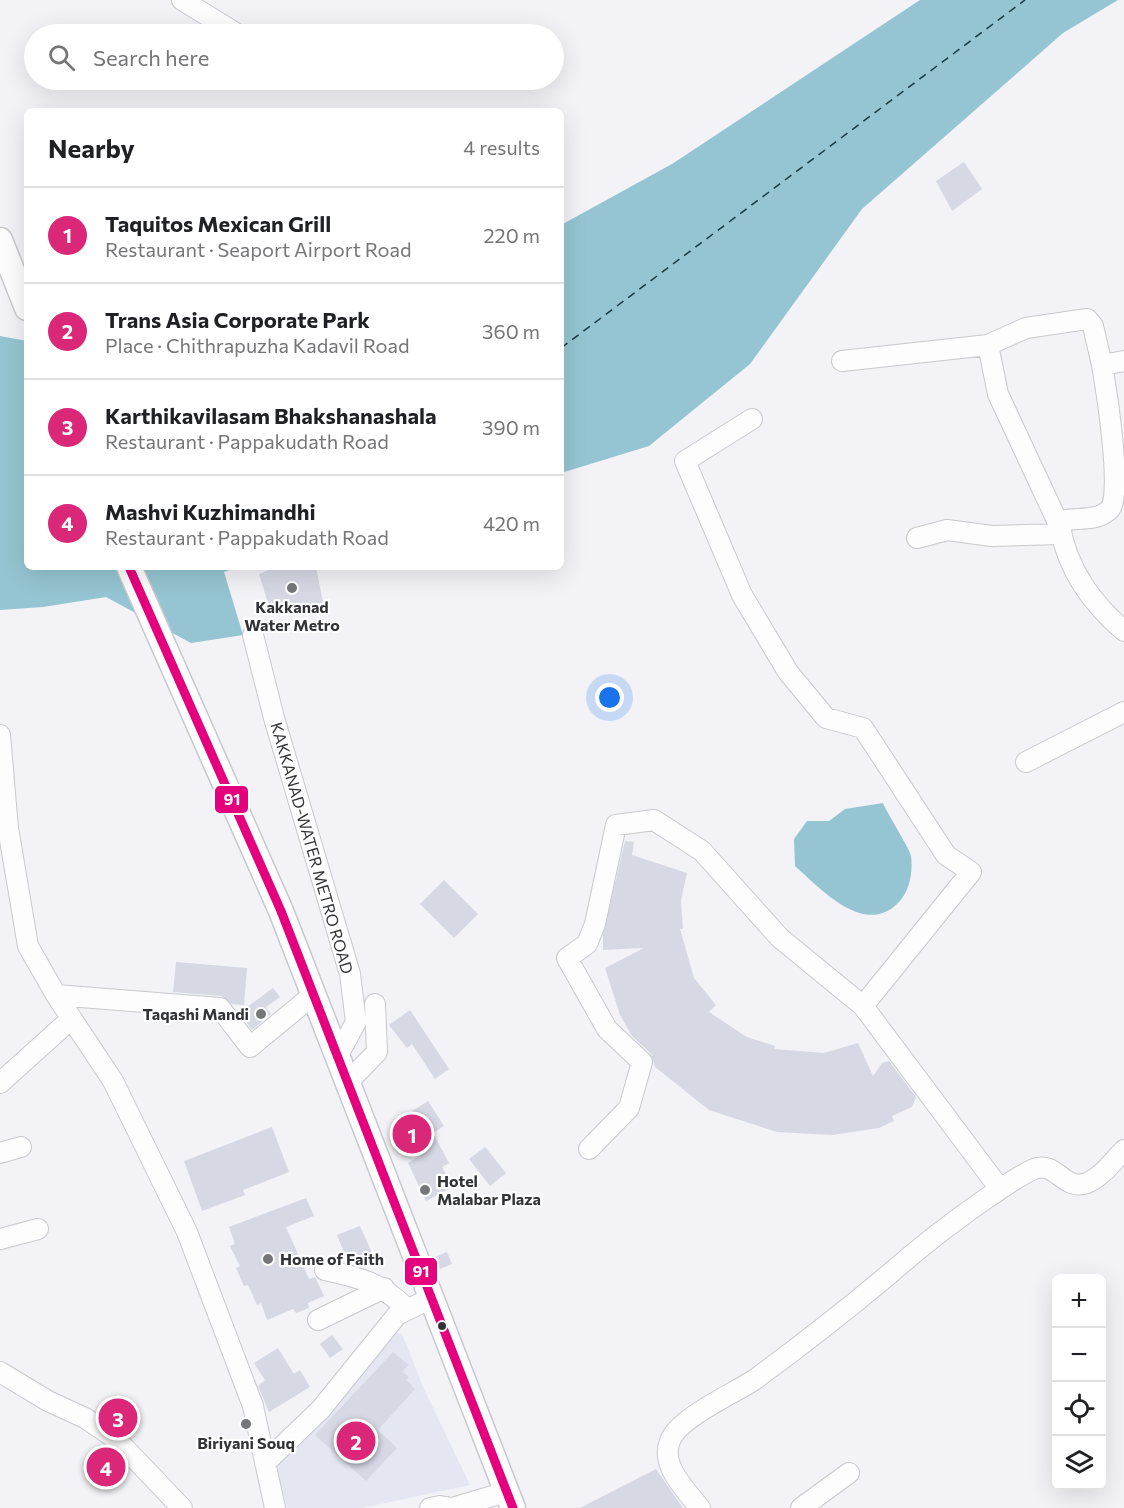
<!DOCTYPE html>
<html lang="en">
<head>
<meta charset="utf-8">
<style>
  body { margin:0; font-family:Commissioner,sans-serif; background:#f6f6f6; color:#202124 }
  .controls { position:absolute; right:18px; bottom:18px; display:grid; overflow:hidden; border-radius:9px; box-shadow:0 6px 24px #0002 }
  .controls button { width:54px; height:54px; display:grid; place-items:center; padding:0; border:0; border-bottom:2px solid #e0e0e0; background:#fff; color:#202124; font:30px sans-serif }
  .you { position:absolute; left:610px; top:698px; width:21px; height:21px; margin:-15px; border:4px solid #fff; border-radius:50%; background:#1a73e8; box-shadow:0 0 0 9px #1a73e833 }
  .badge { display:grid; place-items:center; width:39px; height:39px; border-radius:50%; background:#db2777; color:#fff; font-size:20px; font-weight:700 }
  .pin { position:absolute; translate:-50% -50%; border:3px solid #fff; box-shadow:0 2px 6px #0006 }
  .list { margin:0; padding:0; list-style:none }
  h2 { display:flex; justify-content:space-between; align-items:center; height:78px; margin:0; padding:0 24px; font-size:26px }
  h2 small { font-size:20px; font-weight:400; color:#757577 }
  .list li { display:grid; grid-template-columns:39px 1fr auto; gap:18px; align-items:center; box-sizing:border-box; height:96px; padding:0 24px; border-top:2px solid #e0e0e0 }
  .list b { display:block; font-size:22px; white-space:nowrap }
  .list p { margin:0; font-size:20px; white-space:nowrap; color:#757577 }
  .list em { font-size:20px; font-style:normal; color:#757577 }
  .icon { flex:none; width:33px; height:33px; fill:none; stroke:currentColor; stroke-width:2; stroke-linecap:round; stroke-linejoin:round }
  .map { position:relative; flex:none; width:1124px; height:1508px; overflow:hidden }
  .search { position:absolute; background:#fff; box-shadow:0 6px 24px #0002; left:24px; top:24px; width:540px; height:66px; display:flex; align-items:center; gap:15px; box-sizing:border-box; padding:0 21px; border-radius:33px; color:#757577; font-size:22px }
  .panel { position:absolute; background:#fff; box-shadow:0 6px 24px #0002; left:24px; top:108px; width:540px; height:462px; border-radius:9px }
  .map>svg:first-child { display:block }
  .built { fill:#e4e7f2 }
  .water { fill:#95c5d2 }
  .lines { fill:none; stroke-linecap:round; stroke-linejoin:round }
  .ferry { stroke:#193b42; stroke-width:1.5; stroke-dasharray:8 6; stroke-linecap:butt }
  .building { fill:#d6d8e4 }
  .minor-casing { stroke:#c8c9cc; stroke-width:22 }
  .major-casing { stroke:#c8c9cc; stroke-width:27 }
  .minor { stroke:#fdfdfe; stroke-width:20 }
  .major { stroke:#fdfdfe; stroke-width:24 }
  .bus-1-casing { stroke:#fff; stroke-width:14 }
  .bus-1 { stroke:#e5007d; stroke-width:9 }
  .poi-dot { fill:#75767a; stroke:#fff; stroke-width:2 }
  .bus-dot { fill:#323336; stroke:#fff; stroke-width:2 }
  .labels { text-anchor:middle; stroke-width:4.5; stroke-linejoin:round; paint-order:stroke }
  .poi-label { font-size:16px; font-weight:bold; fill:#323336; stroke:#fff }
  .street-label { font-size:16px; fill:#323336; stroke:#fff }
  .line-badge { stroke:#fff; stroke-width:2 }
  .badge-label { font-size:16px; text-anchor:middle; font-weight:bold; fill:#fff }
</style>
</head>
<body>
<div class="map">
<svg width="1124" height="1508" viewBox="0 0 1124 1508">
  <rect width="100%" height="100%" fill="#f2f2f7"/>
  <!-- built -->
  <path class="built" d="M387 1331 402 1334 423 1387 470 1485 362 1508H287L275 1458Z"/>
  <!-- water -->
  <path class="water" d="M920 0H1118L1063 33 862 209 750 364 649 446 561 473V225L672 164Z
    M0 336 27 341V567H238L224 572 243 635 191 643 106 597 43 607 0 610Z
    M883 803C887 813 911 851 911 856 913 872 910 891 898 903 864 937 821 889 795 866L794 839 807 821H829L845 809Z"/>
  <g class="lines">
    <!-- ferry -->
    <path class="ferry" d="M561 348 1025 0"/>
  </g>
  <!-- building -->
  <path class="building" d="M964 162 982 189 952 211 936 181Z
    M276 567H316L323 602 280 615 271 613 259 574Z
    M625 841 634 842 632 855 687 873 681 900 683 929H680L694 978 716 1005 709 1012 747 1037 775 1046 774 1049 824 1053 858 1043 873 1076 882 1063 889 1061 916 1097 912 1107 892 1116 894 1121 879 1128 832 1135 777 1132 709 1110 655 1067 651 1054 632 1036 620 1015 605 968 644 948 603 950V935Z
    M444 880 478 914 454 938 420 904Z
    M176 962 247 968 244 1005 232 1004 221 996 173 992Z
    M273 988 280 997 266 1007 271 1014 252 1030 239 1013Z
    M410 1010 449 1069 435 1079 412 1044 407 1048 389 1025Z
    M428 1101 444 1126 433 1133 449 1163 442 1167 453 1187 426 1201 408 1163 421 1155 398 1120Z
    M272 1127 289 1172 243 1190 245 1195 202 1211 184 1161Z
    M485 1147 506 1173 490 1186 469 1159Z
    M306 1198 314 1216 286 1227 309 1279 315 1277 324 1296 308 1303 309 1308 296 1313 293 1309 267 1320 261 1303 257 1305 248 1285 244 1286 236 1268 240 1266 230 1246 235 1244 229 1227Z
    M360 1226 372 1253 348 1263 337 1235Z
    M447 1252 452 1264 440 1269 435 1257Z
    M332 1335 343 1349 330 1358 320 1344Z
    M278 1348 294 1374 300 1370 310 1387 269 1412 258 1386 265 1380 254 1363Z
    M393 1352 409 1365 402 1372 409 1377 406 1380 415 1389 378 1430 397 1448 366 1481 315 1435Z
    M656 1469 683 1508H580Z"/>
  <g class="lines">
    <defs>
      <path id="minor" d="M182 0 234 32
        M988 345 998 394 1060 527
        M842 361 988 345 1026 328 1087 319 1093 326 1102 365
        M1124 361 1102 365C1106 388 1123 494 1110 509 1098 522 1077 517 1061 521L1060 527C1068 571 1092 603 1124 631
        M752 419 685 461 742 595 788 672 826 718 863 728 946 855 971 872 863 1006
        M917 538 947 530 992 536 1061 534
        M253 635 274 718 350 974 356 1022 337 1057
        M0 735 8 828 28 946 56 995 113 1081 187 1232 253 1406 275 1508
        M1026 762 1124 712
        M56 995 220 1008 250 1047 313 995
        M0 1083 71 1019
        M347 1083 377 1052 375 1004
        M589 1149 629 1108 642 1062 607 1029 567 958 587 944 595 924 616 825 654 820 702 851 780 938 863 1006 1000 1189
        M0 1153 21 1147
        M0 1239 38 1229
        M325 1270C361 1278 380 1282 407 1309
        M318 1320 384 1288
        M0 1372 48 1401 85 1418 116 1439 182 1508
        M265 1463 321 1409 397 1315 431 1298
        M430 1508 440 1506 452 1508 506 1492
        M700 1508C686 1490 660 1466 670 1441 678 1418 733 1394 754 1380 799 1347 844 1312 887 1276 919 1248 952 1222 987 1198 1002 1188 1018 1176 1034 1169 1056 1160 1064 1192 1087 1183 1102 1177 1113 1161 1124 1150
        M801 1508 849 1473"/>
      <path id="major" d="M0 240 27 308
        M129 567 281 911 513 1508"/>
    </defs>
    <!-- minor casing -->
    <use href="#minor" class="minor-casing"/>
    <!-- major casing -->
    <use href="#major" class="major-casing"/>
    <!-- minor -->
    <use href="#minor" class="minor"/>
    <!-- major -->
    <use href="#major" class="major"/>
    <defs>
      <path id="bus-1" d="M129 567 281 911 513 1508"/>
    </defs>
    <!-- bus-1 casing -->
    <use href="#bus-1" class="bus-1-casing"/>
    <!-- bus-1 -->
    <use href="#bus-1" class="bus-1"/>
  </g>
  <!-- markers -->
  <g class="poi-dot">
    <circle cx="292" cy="588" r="6"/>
    <circle cx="261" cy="1014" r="6"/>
    <circle cx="425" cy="1190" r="6"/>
    <circle cx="268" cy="1259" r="6"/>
    <circle cx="246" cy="1424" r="6"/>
  </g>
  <circle class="bus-dot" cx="442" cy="1326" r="5"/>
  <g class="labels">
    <!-- poi labels -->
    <g class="poi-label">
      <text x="292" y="613">Kakkanad<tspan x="292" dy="18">Water Metro</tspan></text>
      <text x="249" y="1020" text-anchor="end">Taqashi Mandi</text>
      <text x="437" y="1187" text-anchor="start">Hotel<tspan x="437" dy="18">Malabar Plaza</tspan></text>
      <text x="280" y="1265" text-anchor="start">Home of Faith</text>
      <text x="246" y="1449">Biriyani Souq</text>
    </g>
    <!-- street labels -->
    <g class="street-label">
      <text transform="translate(312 848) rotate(74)" y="6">KAKKANAD-WATER METRO ROAD</text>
    </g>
  </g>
  <g class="line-badge">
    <rect x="214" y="785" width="35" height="29" rx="6" fill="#e5007d"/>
    <rect x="404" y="1257" width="34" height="29" rx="6" fill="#e5007d"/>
  </g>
  <g class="badge-label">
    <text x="232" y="805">91</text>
    <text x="421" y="1277">91</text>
  </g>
</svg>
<div class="controls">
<button>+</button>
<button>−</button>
<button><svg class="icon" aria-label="locate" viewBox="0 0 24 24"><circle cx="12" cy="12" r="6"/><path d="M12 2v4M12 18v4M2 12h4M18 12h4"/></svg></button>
<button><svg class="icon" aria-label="layers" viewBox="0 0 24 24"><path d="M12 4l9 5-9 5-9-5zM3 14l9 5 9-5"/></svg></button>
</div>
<div class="you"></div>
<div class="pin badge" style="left:412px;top:1134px">1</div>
<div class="pin badge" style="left:356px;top:1441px">2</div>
<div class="pin badge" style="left:118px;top:1418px">3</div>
<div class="pin badge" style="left:106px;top:1467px">4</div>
<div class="search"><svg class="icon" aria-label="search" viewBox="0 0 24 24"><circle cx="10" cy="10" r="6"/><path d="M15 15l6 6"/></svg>Search here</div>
<section class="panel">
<h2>Nearby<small>4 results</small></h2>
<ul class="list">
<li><span class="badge">1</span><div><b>Taquitos Mexican Grill</b><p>Restaurant · Seaport Airport Road</p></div><em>220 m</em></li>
<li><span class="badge">2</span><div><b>Trans Asia Corporate Park</b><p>Place · Chithrapuzha Kadavil Road</p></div><em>360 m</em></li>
<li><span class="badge">3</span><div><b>Karthikavilasam Bhakshanashala</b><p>Restaurant · Pappakudath Road</p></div><em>390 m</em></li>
<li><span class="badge">4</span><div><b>Mashvi Kuzhimandhi</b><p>Restaurant · Pappakudath Road</p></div><em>420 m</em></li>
</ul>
</section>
</div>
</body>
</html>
